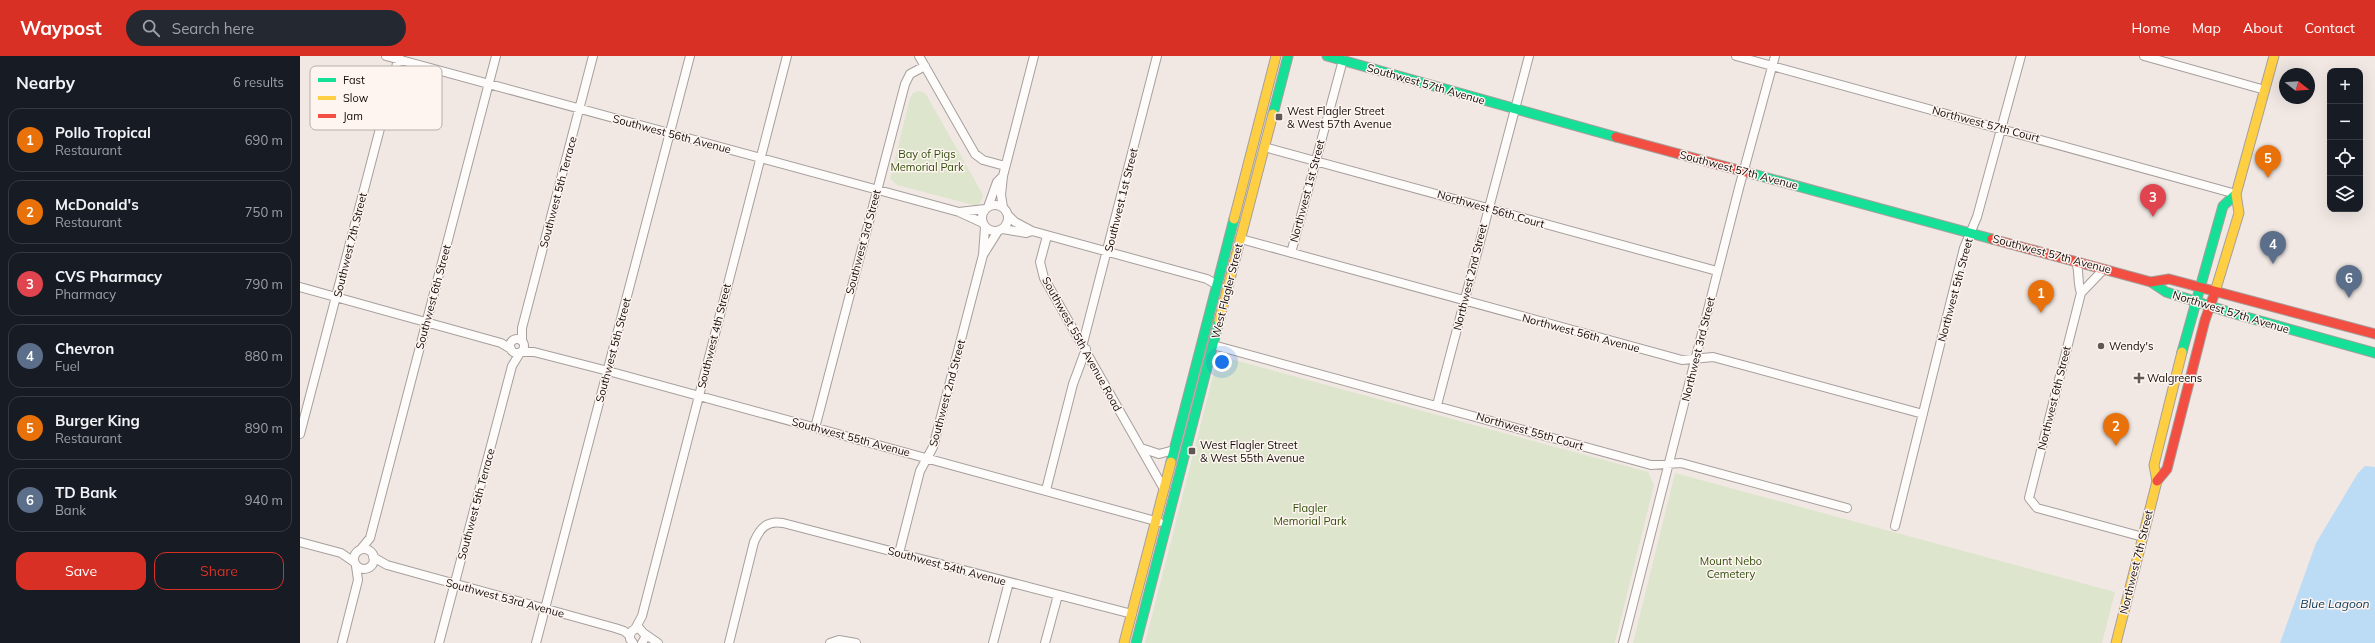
<!DOCTYPE html>
<html lang="en">
<head>
<meta charset="utf-8">
<style>
  body { margin:0; font-family:Mulish,sans-serif; background:#242831; color:#f1f3f6 }
  .controls { position:absolute; right:12px; top:12px; display:grid; overflow:hidden; border-radius:8px; box-shadow:0 4px 16px #0002 }
  .controls button { width:36px; height:36px; display:grid; place-items:center; padding:0; border:0; border-bottom:1px solid #363941; background:#171b24; color:#f1f3f6; font:20px sans-serif }
  .compass { position:absolute; left:1979px; top:12px; width:36px; height:36px; border-radius:50%; background:#171b24; box-shadow:0 4px 16px #0002; rotate:107deg }
  .you { position:absolute; left:922px; top:306px; width:14px; height:14px; margin:-10px; border:3px solid #fff; border-radius:50%; background:#1a73e8; box-shadow:0 0 0 6px #1a73e833 }
  .badge { display:grid; place-items:center; width:26px; height:26px; border-radius:50%; background:#d93025; color:#fff; font-size:13px; font-weight:700 }
  .pin { position:absolute; translate:-50% -33px; filter:drop-shadow(0 1px 2px #0008) }
  .pin::after { content:''; position:absolute; top:21px; width:14px; height:12px; background:inherit; clip-path:polygon(0 0,100% 0,50% 100%) }
  .list { margin:0; padding:0; list-style:none }
  h2 { display:flex; justify-content:space-between; align-items:center; height:52px; margin:0; padding:0 16px; font-size:17px }
  h2 small { font-size:13px; font-weight:400; color:#9ea1a6 }
  .list li { display:grid; grid-template-columns:26px 1fr auto; gap:12px; align-items:center; box-sizing:border-box; height:64px; margin:0 8px 8px; padding:0 8px; border:1px solid #363941; border-radius:12px }
  .list b { display:block; font-size:15px; white-space:nowrap }
  .list p { margin:0; font-size:13px; white-space:nowrap; color:#9ea1a6 }
  .list em { font-size:13px; font-style:normal; color:#9ea1a6 }
  .actions { display:flex; gap:8px; padding:12px 16px }
  .actions a { flex:1; padding:9px 0; border:1px solid #d93025; border-radius:12px; text-align:center; font-size:14px; color:#d93025 }
  .actions .main { background:#d93025; color:#fff }
  .icon { flex:none; width:22px; height:22px; fill:none; stroke:currentColor; stroke-width:2; stroke-linecap:round; stroke-linejoin:round }
  .map { position:relative; flex:none; width:2075px; height:587px; overflow:hidden }
  header { display:flex; align-items:center; gap:24px; box-sizing:border-box; height:56px; padding:0 20px; background:#d93025; color:#fff }
  header strong { font-size:19px }
  nav { display:flex; gap:22px; margin-inline-start:auto; font-size:14px }
  .search { width:280px; height:36px; background:#242831; display:flex; align-items:center; gap:10px; box-sizing:border-box; padding:0 14px; border-radius:22px; color:#9ea1a6; font-size:15px }
  main { display:flex }
  aside { flex:1; background:#171b24 }
  .map>svg:first-child { display:block }
  .green { fill:#dde6cc }
  .water { fill:#bcdbf5 }
  .lines { fill:none; stroke-linecap:round; stroke-linejoin:round }
  .street-casing { stroke:#a69f9c; stroke-width:10 }
  .fast-casing { stroke:#a69f9c; stroke-width:11 }
  .slow-casing { stroke:#a69f9c; stroke-width:11 }
  .jam-casing { stroke:#a69f9c; stroke-width:11 }
  .street { stroke:#fdfcfb; stroke-width:8 }
  .fast { stroke:#16e098; stroke-width:9 }
  .slow { stroke:#ffcf43; stroke-width:9 }
  .jam { stroke:#f24e42; stroke-width:9 }
  .poi-dot { fill:#5f5855; stroke:#fef4f0; stroke-width:1.5 }
  .labels { text-anchor:middle; stroke-width:3; stroke-linejoin:round; paint-order:stroke }
  .street-label { font-size:11px; fill:#100b08; stroke:#fef4f0 }
  .poi-label { font-size:11px; fill:#100b08; stroke:#fef4f0; text-anchor:start }
  .park-label { font-size:11px; fill:#2f4d09; stroke:#fef4f0 }
  .water-label { font-size:12px; font-style:italic; fill:#053756; stroke:#fef4f0 }
  .key { fill:#fef4f0; stroke:#b7aeaa; stroke-width:1 }
  .key-label { font-size:11px; fill:#100b08 }
</style>
</head>
<body>
<header>
<strong>Waypost</strong>
<div class="search"><svg class="icon" aria-label="search" viewBox="0 0 24 24"><circle cx="10" cy="10" r="6"/><path d="M15 15l6 6"/></svg>Search here</div>
<nav><a>Home</a><a>Map</a><a>About</a><a>Contact</a></nav>
</header>
<main>
<aside>
<h2>Nearby<small>6 results</small></h2>
<ul class="list">
<li><span class="badge" style="background:#e8710a">1</span><div><b>Pollo Tropical</b><p>Restaurant</p></div><em>690 m</em></li>
<li><span class="badge" style="background:#e8710a">2</span><div><b>McDonald's</b><p>Restaurant</p></div><em>750 m</em></li>
<li><span class="badge" style="background:#e0444e">3</span><div><b>CVS Pharmacy</b><p>Pharmacy</p></div><em>790 m</em></li>
<li><span class="badge" style="background:#5c6f8a">4</span><div><b>Chevron</b><p>Fuel</p></div><em>880 m</em></li>
<li><span class="badge" style="background:#e8710a">5</span><div><b>Burger King</b><p>Restaurant</p></div><em>890 m</em></li>
<li><span class="badge" style="background:#5c6f8a">6</span><div><b>TD Bank</b><p>Bank</p></div><em>940 m</em></li>
</ul>
<div class="actions"><a class="main">Save</a><a>Share</a></div>
</aside>
<div class="map">
<svg width="2075" height="587" viewBox="0 0 2075 587">
  <rect width="100%" height="100%" fill="#f1e8e4"/>
  <!-- green -->
  <path class="green" d="M618 35 623 36 627 40 682 137 683 142 677 150 597 129 590 123 610 42 613 37Z
    M927 302 1348 416 1354 429 1315 587H845L916 308Z
    M1375 417 1815 536 1802 587H1333Z"/>
  <!-- water -->
  <path class="water" d="M2065 410 2075 411V587H1980L2016 487 2058 417Z"/>
  <g class="lines">
    <defs>
      <path id="street" d="M86 0 659 156 683 167
        M619 0 675 98 683 104 705 110
        M1436 0 1936 138
        M1844 0 1965 34
        M964 91 1417 215
        M682 162a13 13 0 1 1 26 0a13 13 0 1 1-26 0Z
        M688 151 697 126 703 120
        M703 151 701 139 703 120 734 0
        M659 156 685 153
        M708 159 715 166 732 175 907 223 917 229
        M703 173 726 177 732 175
        M747 180 740 206 744 222 864 433
        M941 183 1382 304 1413 301 1623 358
        M991 197 1043 4
        M683 199 698 175
        M1776 205C1780 218 1777 226 1781 237L1729 442 1737 452 1843 481
        M0 231 201 287 211 293
        M1781 237 1804 213
        M210 290a7 7 0 1 1 14 0a7 7 0 1 1-14 0Z
        M222 285V272L293 0
        M783 287 857 0
        M913 289 1351 409 1381 407 1547 452
        M221 296H234L308 315 859 466
        M1137 349 1229 0
        M515 372 605 28 610 18 625 10
        M0 378 99 0
        M841 392 859 398 874 394
        M746 434 773 328 786 293
        M1595 470 1664 192 1677 161 1721 0
        M0 486 41 497 54 506
        M61 493 70 482 196 0
        M54 503a10 10 0 1 1 20 0a10 10 0 1 1-20 0Z
        M599 497 620 415 633 391 652 318 683 199 685 171
        M73 501 87 509 315 572 324 575 330 580
        M335 573 342 560 487 0
        M345 578 358 587
        M42 587 58 524 56 510
        M139 587 212 310 220 297
        M236 587 390 0
        M333 587 330 583C329 576 333 573 339 572L346 580 342 587
        M429 587 454 486C460 472 467 464 483 467L832 558
        M530 587 539 584 556 587
        M693 587 709 526
        M745 587 758 539
        M1323 587 1439 132 1475 0"/>
      <path id="fast" d="M1027 0 1316 81
        M973 58 988 0
        M1453 118 1692 183
        M1851 226 1866 236 1932 257 2075 297
        M1882 296 1923 150 1936 138
        M871 406 934 163
        M836 587 919 265"/>
      <path id="slow" d="M934 163 976 0
        M1914 239 1939 157 1936 138 1974 0
        M919 265 973 58
        M824 587 871 406
        M1816 587 1857 425 1854 409 1882 296"/>
      <path id="jam" d="M1316 81 1453 118
        M1692 183 1851 226
        M1851 226 1869 223 2075 278
        M1857 425 1867 413 1905 264 1914 239"/>
    </defs>
    <!-- street casing -->
    <use href="#street" class="street-casing"/>
    <!-- fast casing -->
    <use href="#fast" class="fast-casing"/>
    <!-- slow casing -->
    <use href="#slow" class="slow-casing"/>
    <!-- jam casing -->
    <use href="#jam" class="jam-casing"/>
    <!-- street -->
    <use href="#street" class="street"/>
    <!-- fast -->
    <use href="#fast" class="fast"/>
    <!-- slow -->
    <use href="#slow" class="slow"/>
    <!-- jam -->
    <use href="#jam" class="jam"/>
  </g>
  <!-- markers -->
  <g class="poi-dot">
    <rect x="975" y="57" width="8" height="8" rx="2"/>
    <circle cx="1801" cy="290" r="4"/>
    <path d="M1837 316h4v4h4v4h-4v4h-4v-4h-4v-4h4z"/>
    <rect x="888" y="391" width="8" height="8" rx="2"/>
  </g>
  <g class="labels">
    <!-- street labels -->
    <g class="street-label">
      <text transform="translate(1126 28) rotate(16)" y="4">Southwest 57th Avenue</text>
      <text transform="translate(1686 68) rotate(15)" y="4">Northwest 57th Court</text>
      <text transform="translate(372 78) rotate(15)" y="4">Southwest 56th Avenue</text>
      <text transform="translate(1439 114) rotate(15)" y="4">Southwest 57th Avenue</text>
      <text transform="translate(1007 135) rotate(-75)" y="4">Northwest 1st Street</text>
      <text transform="translate(258 136) rotate(-75)" y="4">Southwest 5th Terrace</text>
      <text transform="translate(821 144) rotate(-76)" y="4">Southwest 1st Street</text>
      <text transform="translate(1191 153) rotate(16)" y="4">Northwest 56th Court</text>
      <text transform="translate(563 186) rotate(-75)" y="4">Southwest 3rd Street</text>
      <text transform="translate(50 189) rotate(-76)" y="4">Southwest 7th Street</text>
      <text transform="translate(1752 198) rotate(15)" y="4">Southwest 57th Avenue</text>
      <text transform="translate(1170 221) rotate(-76)" y="4">Northwest 2nd Street</text>
      <text transform="translate(1655 234) rotate(-75)" y="4">Northwest 5th Street</text>
      <text transform="translate(927 235) rotate(-76)" y="4">West Flagler Street</text>
      <text transform="translate(133 241) rotate(-75)" y="4">Southwest 6th Street</text>
      <text transform="translate(1931 256) rotate(17)" y="4">Northwest 57th Avenue</text>
      <text transform="translate(1281 277) rotate(15)" y="4">Northwest 56th Avenue</text>
      <text transform="translate(414 280) rotate(-76)" y="4">Southwest 4th Street</text>
      <text transform="translate(782 288) rotate(61)" y="4">Southwest 55th Avenue Road</text>
      <text transform="translate(1398 293) rotate(-76)" y="4">Northwest 3rd Street</text>
      <text transform="translate(313 294) rotate(-75)" y="4">Southwest 5th Street</text>
      <text transform="translate(647 337) rotate(-75)" y="4">Southwest 2nd Street</text>
      <text transform="translate(1754 342) rotate(-76)" y="4">Northwest 6th Street</text>
      <text transform="translate(1230 375) rotate(16)" y="4">Northwest 55th Court</text>
      <text transform="translate(551 381) rotate(15)" y="4">Southwest 55th Avenue</text>
      <text transform="translate(176 448) rotate(-75)" y="4">Southwest 5th Terrace</text>
      <text transform="translate(1836 506) rotate(-76)" y="4">Northwest 7th Street</text>
      <text transform="translate(647 510) rotate(15)" y="4">Southwest 54th Avenue</text>
      <text transform="translate(205 542) rotate(15)" y="4">Southwest 53rd Avenue</text>
    </g>
    <!-- poi labels -->
    <g class="poi-label">
      <text x="987" y="59">West Flagler Street<tspan x="987" dy="13">&amp; West 57th Avenue</tspan></text>
      <text x="1809" y="294">Wendy's</text>
      <text x="1847" y="326">Walgreens</text>
      <text x="900" y="393">West Flagler Street<tspan x="900" dy="13">&amp; West 55th Avenue</tspan></text>
    </g>
    <!-- park labels -->
    <g class="park-label">
      <text x="627" y="102">Bay of Pigs<tspan x="627" dy="13">Memorial Park</tspan></text>
      <text x="1010" y="456">Flagler<tspan x="1010" dy="13">Memorial Park</tspan></text>
      <text x="1431" y="509">Mount Nebo<tspan x="1431" dy="13">Cemetery</tspan></text>
    </g>
    <!-- water labels -->
    <g class="water-label">
      <text x="2035" y="552">Blue Lagoon</text>
    </g>
  </g>
  <!-- legend -->
  <rect x="10" y="10" width="132" height="64" rx="6" class="key"/>
  <rect x="18" y="22" width="18" height="4" fill="#16e098"/>
  <rect x="18" y="40" width="18" height="4" fill="#ffcf43"/>
  <rect x="18" y="58" width="18" height="4" fill="#f24e42"/>
  <g class="key-label">
    <text x="43" y="28">Fast</text>
    <text x="43" y="46">Slow</text>
    <text x="43" y="64">Jam</text>
  </g>
</svg>
<div class="controls">
<button>+</button>
<button>−</button>
<button><svg class="icon" aria-label="locate" viewBox="0 0 24 24"><circle cx="12" cy="12" r="6"/><path d="M12 2v4M12 18v4M2 12h4M18 12h4"/></svg></button>
<button><svg class="icon" aria-label="layers" viewBox="0 0 24 24"><path d="M12 4l9 5-9 5-9-5zM3 14l9 5 9-5"/></svg></button>
</div>
<svg class="compass" viewBox="-18 -18 36 36"><path d="M0-13l5 13h-10z" fill="#e53935"/><path d="M0 13l5-13h-10z" fill="#9ea1a6"/></svg>
<div class="you"></div>
<div class="pin badge" style="left:1741px;top:257px;background:#e8710a">1</div>
<div class="pin badge" style="left:1816px;top:390px;background:#e8710a">2</div>
<div class="pin badge" style="left:1853px;top:161px;background:#e0444e">3</div>
<div class="pin badge" style="left:1973px;top:208px;background:#5c6f8a">4</div>
<div class="pin badge" style="left:1968px;top:122px;background:#e8710a">5</div>
<div class="pin badge" style="left:2049px;top:242px;background:#5c6f8a">6</div>
</div>
</main>
</body>
</html>
